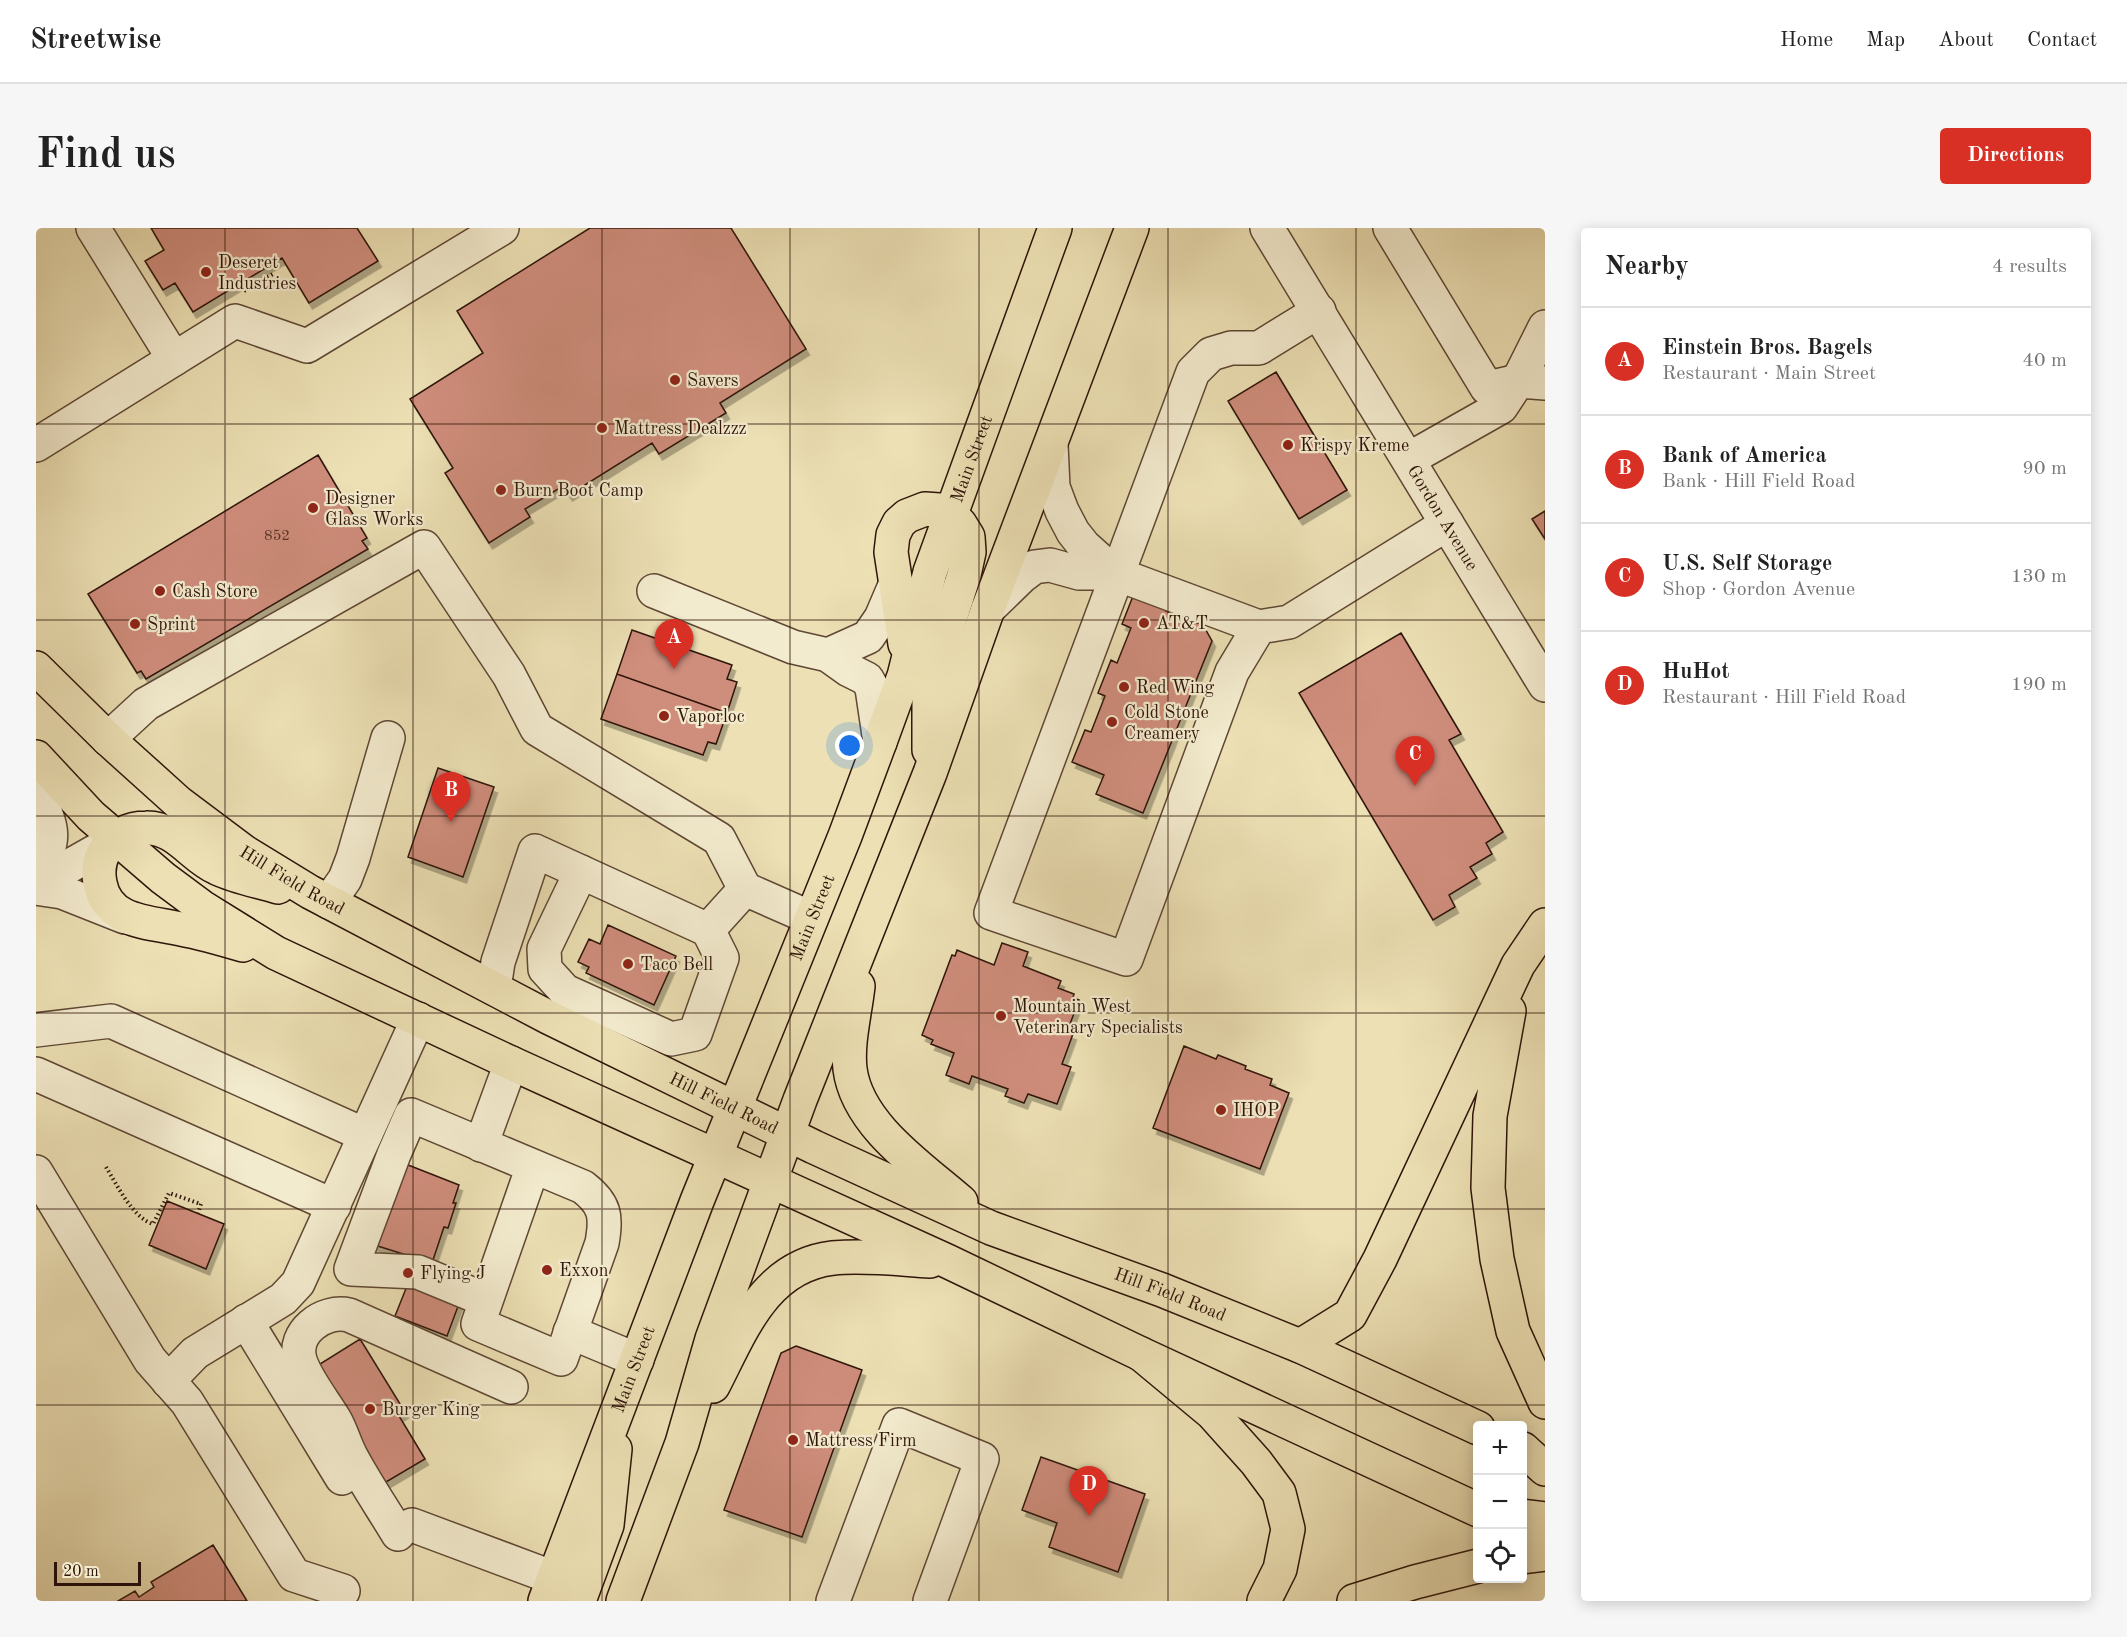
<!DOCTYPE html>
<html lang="en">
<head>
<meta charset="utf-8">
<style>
  body { margin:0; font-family:"Old Standard TT",serif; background:#f6f6f6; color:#222 }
  .controls { position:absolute; right:18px; bottom:18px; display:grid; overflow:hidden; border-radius:6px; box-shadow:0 3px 15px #0003 }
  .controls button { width:54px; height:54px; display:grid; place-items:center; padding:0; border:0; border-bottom:2px solid #e0e0e0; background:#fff; color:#222; font:30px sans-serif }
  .scale { position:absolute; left:18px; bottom:15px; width:87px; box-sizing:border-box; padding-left:6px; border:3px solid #2f1409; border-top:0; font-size:16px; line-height:21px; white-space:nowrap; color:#2f1409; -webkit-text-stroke:4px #f3ebce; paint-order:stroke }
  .you { position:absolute; left:814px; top:518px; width:21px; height:21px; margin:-15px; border:4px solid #fff; border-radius:50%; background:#1a73e8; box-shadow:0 0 0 9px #1a73e833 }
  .badge { display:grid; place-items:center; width:39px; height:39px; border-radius:50%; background:#d93025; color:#fff; font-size:20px; font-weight:700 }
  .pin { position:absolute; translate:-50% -50px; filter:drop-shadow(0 2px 3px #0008) }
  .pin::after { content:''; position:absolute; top:32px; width:21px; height:18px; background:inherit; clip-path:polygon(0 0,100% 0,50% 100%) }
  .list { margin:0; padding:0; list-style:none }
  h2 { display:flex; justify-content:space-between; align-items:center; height:78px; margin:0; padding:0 24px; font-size:26px }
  h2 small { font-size:20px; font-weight:400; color:#767676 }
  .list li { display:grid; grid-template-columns:39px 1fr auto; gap:18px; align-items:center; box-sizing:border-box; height:108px; padding:0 24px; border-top:2px solid #e0e0e0 }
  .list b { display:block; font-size:22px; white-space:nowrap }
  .list p { margin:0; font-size:20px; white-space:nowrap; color:#767676 }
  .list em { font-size:20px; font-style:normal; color:#767676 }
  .icon { flex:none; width:33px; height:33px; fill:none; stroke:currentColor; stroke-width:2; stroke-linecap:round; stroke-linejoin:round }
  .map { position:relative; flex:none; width:1509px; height:1373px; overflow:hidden; border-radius:6px }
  header { display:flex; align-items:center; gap:36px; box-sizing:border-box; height:84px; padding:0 30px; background:#fff; border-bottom:2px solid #e0e0e0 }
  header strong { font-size:28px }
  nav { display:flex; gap:33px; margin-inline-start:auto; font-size:21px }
  .intro { display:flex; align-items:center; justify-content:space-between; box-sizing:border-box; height:144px; padding:0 36px }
  h1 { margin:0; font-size:42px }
  .button { padding:15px 27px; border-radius:6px; background:#d93025; color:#fff; font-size:21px; font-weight:700 }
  main { display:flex; gap:36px; padding:0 36px }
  aside { flex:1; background:#fff; border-radius:6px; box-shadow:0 3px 15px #0003 }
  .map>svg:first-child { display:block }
  .building { fill:#cf8d7b; stroke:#2f1409; stroke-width:1.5; filter:url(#shadow) }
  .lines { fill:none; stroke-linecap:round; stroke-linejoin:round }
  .minor-casing { stroke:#5e4734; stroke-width:36 }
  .major-casing { stroke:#2f1409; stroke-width:36 }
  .highway-casing { stroke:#2f1409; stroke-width:36 }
  .path { stroke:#2f1409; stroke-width:4; stroke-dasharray:1.5 3; stroke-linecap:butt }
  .minor { stroke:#f3ebce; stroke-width:33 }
  .major { stroke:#ece0b4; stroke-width:33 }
  .highway { stroke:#ece0b4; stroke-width:33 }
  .grid { fill:none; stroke:#2f1409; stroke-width:1.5; stroke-opacity:0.55 }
  .poi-dot { fill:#8f2418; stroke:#f3ebce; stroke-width:2 }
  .labels { text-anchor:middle; stroke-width:4.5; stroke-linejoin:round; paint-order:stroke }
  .number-label { font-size:15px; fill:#573226 }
  .poi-label { font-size:18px; fill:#2f1409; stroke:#f3ebce; text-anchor:start }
  .street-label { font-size:18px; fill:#2f1409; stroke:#f3ebce }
</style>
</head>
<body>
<header>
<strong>Streetwise</strong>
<nav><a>Home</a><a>Map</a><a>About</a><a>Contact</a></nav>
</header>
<div class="intro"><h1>Find us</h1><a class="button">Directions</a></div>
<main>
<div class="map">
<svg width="1509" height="1373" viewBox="0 0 1509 1373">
  <defs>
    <filter id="shadow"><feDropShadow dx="3.5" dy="6" stdDeviation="0" flood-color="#0004"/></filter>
  </defs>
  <rect width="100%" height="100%" fill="#ece0b4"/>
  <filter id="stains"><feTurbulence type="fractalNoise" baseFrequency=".00333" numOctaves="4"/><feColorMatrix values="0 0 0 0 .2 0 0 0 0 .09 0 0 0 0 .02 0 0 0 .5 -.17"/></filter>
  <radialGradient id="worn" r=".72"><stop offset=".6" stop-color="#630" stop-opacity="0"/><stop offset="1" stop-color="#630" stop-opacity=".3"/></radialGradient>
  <!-- building -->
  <path class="building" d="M115 0H321L342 33 273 75 246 30 157 84 139 55 127 62 109 33 128 22Z
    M554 0H695L770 121 684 175 690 185 623 226 616 215 533 267 527 258 489 281 494 289 453 315 409 245 417 240 374 171 447 125 421 83Z
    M1240 144 1311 262 1263 291 1192 173Z
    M282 227 331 310 326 313 332 321 110 451 105 443 101 445 52 366Z
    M1509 283V311L1496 291Z
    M1099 363 1132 376 1130 383 1167 397 1176 413 1107 585 1060 566 1068 547 1036 534 1049 502 1055 504 1069 468 1062 465 1075 432 1081 435 1095 400 1086 396Z
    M596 402 696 437 691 451 701 454 691 485 581 446Z
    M1365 405 1425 506 1413 512 1467 604 1450 615 1456 626 1434 639 1441 650 1413 667 1419 679 1397 692 1263 465Z
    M581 446 691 485 680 516 672 514 667 527 565 491Z
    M402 540 458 559 427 649 372 629Z
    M572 697 640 728 618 777 550 745 553 739 542 734 553 711 564 716Z
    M966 715 992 724 987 738 1025 753 1022 760 1038 766 1037 770 1043 772 1031 804 1037 806 1026 836 1035 839 1021 876 992 866 988 875 969 868 972 861 936 848 933 856 910 847 918 825 895 816 897 812 886 807 916 727 919 728 921 722 958 737Z
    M1148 818 1180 831 1182 827 1210 838 1209 841 1236 851 1234 857 1253 865 1224 941 1117 900Z
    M362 933 423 957 417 975H420L412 1000 408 999 396 1035 332 1015Z
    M131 973 188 996 170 1041 113 1017Z
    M373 1053 424 1073 411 1108 359 1088Z
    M324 1111 369 1184 363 1188 389 1231 345 1257 276 1141Z
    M760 1118 826 1142 766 1309 688 1282 745 1125Z
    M1005 1229 1109 1266 1082 1344 1013 1319 1021 1295 986 1282Z
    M177 1317 211 1373H82L99 1363 103 1369 118 1359 115 1354Z"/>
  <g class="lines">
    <defs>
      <g id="minor">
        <path d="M57 0 138 131"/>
        <path id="s1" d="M1231 0 1509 457"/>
        <path d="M1354 0 1451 160 1482 153 1509 155"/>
        <path d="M1283 83 1223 120H1195L1175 126 1157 144 955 685 1090 731 1196 444 1223 399 1253 394 1411 296"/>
        <path d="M0 217 199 93 271 118 466 0"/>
        <path d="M1015 217 1017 259 1026 283 1037 304 1048 318 1078 345 1223 399"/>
        <path d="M1373 231 1465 179 1482 153 1509 99"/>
        <path d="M618 363 757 419 792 427 813 442 831 451 836 460 844 514"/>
        <path d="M952 381 986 348 998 339 1014 337 1043 345H1078"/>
        <path d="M792 427 832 409 845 390 860 355"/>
        <path d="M72 511 110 476 388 319 473 447 501 501 683 611 709 661 775 690"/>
        <path d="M0 564C18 602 21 610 0 648"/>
        <path d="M545 644 508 721 509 741 529 763 635 811 659 806 686 730 672 702"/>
        <path d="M0 657 76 614"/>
        <path d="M0 660 26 664 89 689"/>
        <path d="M293 674 309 651 317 630 352 510"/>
        <path d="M458 760 462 734 499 623 672 702 709 661"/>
        <path d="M0 802 75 793 329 907"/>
        <path d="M0 846 298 978"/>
        <path d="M445 917 475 835"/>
        <path d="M0 944 114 1132 151 1174 258 1347 307 1363"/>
        <path d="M450 1072 382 1044 315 1041 358 926 375 887 547 959C569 976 571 988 566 1015L525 1131 442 1096 497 938"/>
        <path d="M210 1093 306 1250"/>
        <path d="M534 1104 601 1132"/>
        <path d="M132 1153 159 1125 247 1071 262 1055 382 791"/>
        <path d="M376 1297 518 1350"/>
        <path d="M362 1306C347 1281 330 1256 316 1230 309 1218 306 1204 299 1192 289 1175 269 1150 264 1132 256 1105 287 1081 313 1087L475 1159"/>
        <path d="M797 1373 863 1197 946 1231 894 1373"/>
      </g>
      <g id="major">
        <path d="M869 416 855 324 857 307 863 295 871 288 889 281 903 282 914 286 924 296 932 309 933 324 928 347 893 456V522"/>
        <path id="s2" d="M0 440 72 511 143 575 207 623 274 664 512 789 778 919 955 1000 1126 1062 1264 1118 1442 1200"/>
        <path d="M0 529 55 588 127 650 166 679 240 725 475 835 911 1033 1105 1126 1442 1282"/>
        <path d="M207 717C187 711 166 705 145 701 114 694 71 695 64 655 62 645 63 633 68 624 78 609 92 600 110 600 140 599 156 629 181 640 200 649 222 653 242 659"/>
        <path d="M822 758C819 785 811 815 814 841 821 897 885 939 925 974"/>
        <path d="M677 1158C705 1104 728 1038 797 1030 829 1027 862 1031 894 1033"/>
        <path d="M1486 1302 1509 1312"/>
        <path id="s3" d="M509 1373 661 973 809 608 844 514 868 448 894 344 1019 0"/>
        <path d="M543 1373 571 1297 579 1221"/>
        <path d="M587 1373 646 1215 676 1111 764 872 894 545 952 381 1096 0"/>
      </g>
      <path id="highway" d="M1473 783 1454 888 1452 960 1461 1031 1477 1103 1509 1174
        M1264 1118 1314 1087 1344 1031 1482 737 1509 697
        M1105 1126 1176 1185 1220 1234 1243 1265 1252 1301 1244 1341 1228 1373
        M1487 1221 1509 1241
        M1486 1288 1509 1291
        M1486 1329 1509 1326
        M1318 1373 1379 1354 1442 1338"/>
    </defs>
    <!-- minor casing -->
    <use href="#minor" class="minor-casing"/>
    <!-- major casing -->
    <use href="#major" class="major-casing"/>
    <!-- highway casing -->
    <use href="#highway" class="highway-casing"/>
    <!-- path -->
    <path class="path" d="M208 63 237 46
      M70 939C81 957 97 990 117 996L133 965 165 976 162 985"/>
    <!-- minor -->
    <use href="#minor" class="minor"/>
    <!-- major -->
    <use href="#major" class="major"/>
    <!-- highway -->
    <use href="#highway" class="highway"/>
  </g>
  <!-- grid -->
  <path class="grid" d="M189 0V1373M377 0V1373M566 0V1373M754 0V1373M943 0V1373M1132 0V1373M1320 0V1373M0 196H1509M0 392H1509M0 588H1509M0 785H1509M0 981H1509M0 1177H1509"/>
  <!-- markers -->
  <g class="poi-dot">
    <circle cx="170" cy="44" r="6"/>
    <circle cx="639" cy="152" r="6"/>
    <circle cx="566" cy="200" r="6"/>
    <circle cx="1252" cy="217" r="6"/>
    <circle cx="465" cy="262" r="6"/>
    <circle cx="277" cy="280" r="6"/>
    <circle cx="124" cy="363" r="6"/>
    <circle cx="1108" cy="395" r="6"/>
    <circle cx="99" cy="396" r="6"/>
    <circle cx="1088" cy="459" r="6"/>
    <circle cx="628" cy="488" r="6"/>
    <circle cx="1076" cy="494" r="6"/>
    <circle cx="592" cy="736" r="6"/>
    <circle cx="965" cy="788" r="6"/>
    <circle cx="1185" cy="882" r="6"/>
    <circle cx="511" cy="1042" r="6"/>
    <circle cx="372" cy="1045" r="6"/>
    <circle cx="334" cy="1181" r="6"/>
    <circle cx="757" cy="1212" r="6"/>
  </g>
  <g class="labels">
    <!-- number labels -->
    <g class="number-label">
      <text x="241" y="312">852</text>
    </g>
    <!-- poi labels -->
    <g class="poi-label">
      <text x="182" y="40">Deseret<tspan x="182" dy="21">Industries</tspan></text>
      <text x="651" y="158">Savers</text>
      <text x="578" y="206">Mattress Dealzzz</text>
      <text x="1264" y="223">Krispy Kreme</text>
      <text x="477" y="268">Burn Boot Camp</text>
      <text x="289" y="276">Designer<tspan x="289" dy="21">Glass Works</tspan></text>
      <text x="136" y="369">Cash Store</text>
      <text x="1120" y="401">AT&amp;T</text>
      <text x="111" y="402">Sprint</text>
      <text x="1100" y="465">Red Wing</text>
      <text x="1088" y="490">Cold Stone<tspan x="1088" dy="21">Creamery</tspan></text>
      <text x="640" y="494">Vaporloc</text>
      <text x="604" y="742">Taco Bell</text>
      <text x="977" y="784">Mountain West<tspan x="977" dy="21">Veterinary Specialists</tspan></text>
      <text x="1197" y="888">IHOP</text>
      <text x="523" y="1048">Exxon</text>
      <text x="384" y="1051">Flying J</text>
      <text x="346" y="1187">Burger King</text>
      <text x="769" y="1218">Mattress Firm</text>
    </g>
    <!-- street labels -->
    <g class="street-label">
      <text dy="6" stroke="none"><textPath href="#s3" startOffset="1220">Main Street</textPath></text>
      <text dy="6" stroke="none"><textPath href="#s1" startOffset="339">Gordon Avenue</textPath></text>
      <text dy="6" stroke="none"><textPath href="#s2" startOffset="334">Hill Field Road</textPath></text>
      <text dy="6" stroke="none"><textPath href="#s3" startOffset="734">Main Street</textPath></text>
      <text dy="6" stroke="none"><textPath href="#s2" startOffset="820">Hill Field Road</textPath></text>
      <text dy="6" stroke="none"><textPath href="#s2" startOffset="1306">Hill Field Road</textPath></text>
      <text dy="6" stroke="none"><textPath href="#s3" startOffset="248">Main Street</textPath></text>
    </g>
  </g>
  <rect width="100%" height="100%" filter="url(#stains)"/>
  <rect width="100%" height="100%" fill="url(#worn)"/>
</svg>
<div class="controls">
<button>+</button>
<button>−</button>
<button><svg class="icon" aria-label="locate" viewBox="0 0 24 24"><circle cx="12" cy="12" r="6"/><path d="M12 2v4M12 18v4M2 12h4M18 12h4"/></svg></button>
</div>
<div class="scale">20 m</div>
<div class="you"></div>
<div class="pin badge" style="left:638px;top:441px">A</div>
<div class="pin badge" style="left:415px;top:594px">B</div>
<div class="pin badge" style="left:1379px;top:558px">C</div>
<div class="pin badge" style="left:1053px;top:1288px">D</div>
</div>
<aside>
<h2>Nearby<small>4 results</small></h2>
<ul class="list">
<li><span class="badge">A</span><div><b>Einstein Bros. Bagels</b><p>Restaurant · Main Street</p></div><em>40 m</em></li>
<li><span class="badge">B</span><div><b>Bank of America</b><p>Bank · Hill Field Road</p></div><em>90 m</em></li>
<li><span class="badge">C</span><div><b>U.S. Self Storage</b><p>Shop · Gordon Avenue</p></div><em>130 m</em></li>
<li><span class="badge">D</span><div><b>HuHot</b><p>Restaurant · Hill Field Road</p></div><em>190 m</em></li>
</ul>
</aside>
</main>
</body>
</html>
